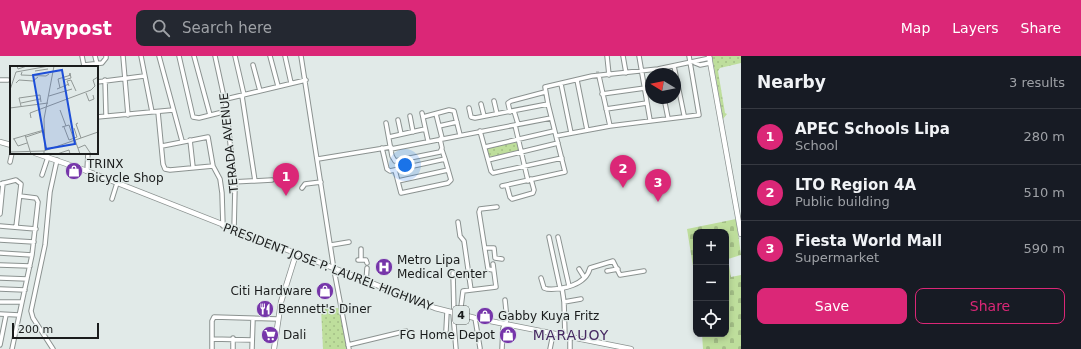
<!DOCTYPE html>
<html lang="en">
<head>
<meta charset="utf-8">
<style>
  body { margin:0; font-family:"DejaVu Sans",sans-serif; background:#242831; color:#f1f3f6 }
  .controls { position:absolute; right:12px; bottom:12px; display:grid; overflow:hidden; border-radius:8px; box-shadow:0 2px 6px #0003 }
  .controls button { width:36px; height:36px; display:grid; place-items:center; padding:0; border:0; border-bottom:1px solid #363941; background:#171b24; color:#f1f3f6; font:20px sans-serif }
  .compass { position:absolute; left:645px; top:12px; width:36px; height:36px; border-radius:50%; background:#171b24; box-shadow:0 2px 6px #0003; rotate:280deg }
  .scale { position:absolute; left:12px; bottom:10px; width:87px; box-sizing:border-box; padding-left:4px; border:2px solid #1a1c1c; border-top:0; font-size:11px; line-height:14px; white-space:nowrap; color:#1a1c1c; -webkit-text-stroke:3px #e1eae8; paint-order:stroke }
  .you { position:absolute; left:405px; top:109px; width:14px; height:14px; margin:-10px; border:3px solid #fff; border-radius:50%; background:#1a73e8; box-shadow:0 0 0 6px #1a73e833 }
  .badge { display:grid; place-items:center; width:26px; height:26px; border-radius:50%; background:#db2777; color:#fff; font-size:13px; font-weight:700 }
  .pin { position:absolute; translate:-50% -33px; filter:drop-shadow(0 1px 2px #0008) }
  .pin::after { content:''; position:absolute; top:21px; width:14px; height:12px; background:inherit; clip-path:polygon(0 0,100% 0,50% 100%) }
  .list { margin:0; padding:0; list-style:none }
  h2 { display:flex; justify-content:space-between; align-items:center; height:52px; margin:0; padding:0 16px; font-size:17px }
  h2 small { font-size:13px; font-weight:400; color:#9ea1a6 }
  .list li { display:grid; grid-template-columns:26px 1fr auto; gap:12px; align-items:center; box-sizing:border-box; height:56px; padding:0 16px; border-top:1px solid #363941 }
  .list b { display:block; font-size:15px; white-space:nowrap }
  .list p { margin:0; font-size:13px; white-space:nowrap; color:#9ea1a6 }
  .list em { font-size:13px; font-style:normal; color:#9ea1a6 }
  .actions { display:flex; gap:8px; padding:12px 16px }
  .actions a { flex:1; padding:9px 0; border:1px solid #db2777; border-radius:8px; text-align:center; font-size:14px; color:#db2777 }
  .actions .main { background:#db2777; color:#fff }
  .icon { flex:none; width:22px; height:22px; fill:none; stroke:currentColor; stroke-width:2; stroke-linecap:round; stroke-linejoin:round }
  .map { position:relative; flex:none; width:741px; height:293px; overflow:hidden }
  header { display:flex; align-items:center; gap:24px; box-sizing:border-box; height:56px; padding:0 20px; background:#db2777; color:#fff }
  header strong { font-size:19px }
  nav { display:flex; gap:22px; margin-inline-start:auto; font-size:14px }
  .search { width:280px; height:36px; background:#242831; display:flex; align-items:center; gap:10px; box-sizing:border-box; padding:0 14px; border-radius:8px; color:#9ea1a6; font-size:15px }
  main { display:flex }
  aside { flex:1; background:#171b24 }
  .map>svg:first-child { display:block }
  .grass { fill:url(#grass-dots) }
  .cemetery { fill:url(#cemetery-stones) }
  .lines { fill:none; stroke-linecap:round; stroke-linejoin:round }
  .minor-tunnel { stroke:#b9c1bf; stroke-width:3.5; stroke-dasharray:3.5 2; stroke-linecap:butt }
  .minor-casing { stroke:#8b9290; stroke-width:5.5 }
  .major-casing { stroke:#8b9290; stroke-width:6 }
  .minor { stroke:#fff; stroke-width:3.5 }
  .major { stroke:#fff; stroke-width:4.5 }
  .labels { text-anchor:middle; stroke-width:3; stroke-linejoin:round; paint-order:stroke }
  .shield { fill:#e1eae8; stroke:#565a59; stroke-width:1 }
  .shield-label { font-size:11px; font-weight:bold; fill:#1a1c1c }
  .street-label { font-size:12px; fill:#1a1c1c; stroke:#e1eae8 }
  .poi-label { font-size:12px; fill:#1a1c1c; stroke:#e1eae8; text-anchor:start }
  .quarter-label { font-size:14px; letter-spacing:1px; fill:#472962; stroke:#e1eae8 }
  .inset-road { fill:none; stroke:#919896; stroke-width:1 }
  .view { fill:#1d4ed8; fill-opacity:0.15; stroke:#1d4ed8; stroke-width:2 }
  .inset-edge { fill:none; stroke:#1a1c1c; stroke-width:2 }
</style>
</head>
<body>
<header>
<strong>Waypost</strong>
<div class="search"><svg class="icon" aria-label="search" viewBox="0 0 24 24"><circle cx="10" cy="10" r="6"/><path d="M15 15l6 6"/></svg>Search here</div>
<nav><a>Map</a><a>Layers</a><a>Share</a></nav>
</header>
<main>
<div class="map">
<svg width="741" height="293" viewBox="0 0 741 293">
  <defs>
    <pattern id="grass-dots" width="8" height="8" patternUnits="userSpaceOnUse"><rect width="8" height="8" fill="#bede9c"/><path d="M2 2h.1M6 6h.1" fill="none" stroke="#a3be86" stroke-width="1.8" stroke-linecap="round"/></pattern>
    <pattern id="cemetery-stones" width="16" height="16" patternUnits="userSpaceOnUse"><rect width="16" height="16" fill="#bede9c"/><path d="M2 7V4a2 2 0 0 1 4 0v3zM10 15v-3a2 2 0 0 1 4 0v3z" fill="#a3be86"/></pattern>
  </defs>
  <rect width="100%" height="100%" fill="#e1eae8"/>
  <!-- grass -->
  <path class="grass" d="M712 0H741V7L720 12 718 15 725 57 727 58 723 63Z
    M516 86 520 95 488 101V92Z
    M321 252H340L348 293H323Z"/>
  <!-- cemetery -->
  <path class="cemetery" d="M736 163 741 199 728 203 731 221 741 219V293H703L702 278H726V176H696V229L687 173Z"/>
  <g class="lines">
    <!-- minor-tunnel -->
    <path class="minor-tunnel" d="M596 17H599"/>
    <defs>
      <path id="minor" d="M82 0 84 10
        M95 0 97 8
        M123 0 128 59
        M141 0 152 56
        M159 0 182 85
        M179 0 193 61 199 62 227 55
        M194 0 210 59
        M215 0 227 55 233 118 235 131 234 174
        M235 0 244 39
        M270 0 278 30
        M285 0 291 27
        M301 0 334 214 349 293
        M607 0 609 19
        M623 0 626 17
        M639 0 650 64
        M695 7 700 9 710 7
        M84 9 102 7 106 2V0
        M253 9 260 35
        M674 10 684 59
        M599 20 610 70
        M0 24H8
        M105 24 106 60
        M577 24 587 74
        M97 26 144 20
        M561 28 571 77
        M602 38 645 32
        M242 40 255 125
        M664 42 668 62
        M226 43 306 24
        M494 45 497 58
        M481 48 484 60
        M469 52 471 61 475 62 548 48
        M606 53 647 47
        M514 55 518 68
        M158 56 163 108 165 113 170 114 213 110
        M510 56 508 47 511 45 545 36
        M422 57 428 85
        M436 58 442 82
        M410 60 413 76
        M97 61 173 54
        M423 61 449 54 454 55 460 79
        M398 64 401 78
        M386 67 392 100 395 105 440 96 442 92 440 83
        M515 69 528 125
        M439 70 457 66
        M480 75 491 115 493 117 562 102
        M556 80 610 70 699 59 689 0
        M389 81 425 73
        M190 84 193 111
        M162 90 208 81 213 110 220 123 222 137 223 170
        M485 91 554 75
        M382 92 387 113 390 115 445 103 442 94
        M391 93 551 62
        M318 103 391 91
        M488 104 558 87
        M10 106 12 97
        M395 114 401 137 448 127 451 124 445 103
        M87 115 88 97
        M42 119 48 101
        M233 119 232 126 234 136
        M398 125 448 114
        M232 126 272 124
        M0 128 16 124 21 128 16 171
        M502 130 565 116 548 48 545 31 592 20 658 13 710 2
        M507 130 510 141 512 143 533 137 534 134 531 123
        M302 132 305 128 321 126
        M112 143 117 127
        M0 158 3 127
        M458 166 460 180 464 185 471 234
        M0 170 36 173
        M549 181 560 232
        M558 181 569 230
        M0 184 34 186
        M331 189 349 186
        M486 192H494L495 202 502 203
        M361 193V204
        M0 197 32 199
        M358 204H366L367 207
        M0 209 30 210
        M579 213 584 221
        M493 214 488 213 479 156 480 153 497 151
        M607 215 618 213
        M453 217 454 257
        M0 222 27 223
        M541 222 544 232 547 233C562 234 586 229 590 212L613 205 620 219 644 215
        M366 226 367 212
        M562 232 564 246 565 280
        M0 233 25 234
        M0 246H22
        M564 246 581 243
        M453 257 456 293
        M0 258 19 259
        M460 259 463 235 496 231 493 208
        M475 262 480 292
        M446 275 447 256
        M212 283 252 284
        M0 289 6 259
        M348 289 406 275
        M12 293 32 199 38 146 36 142 20 140
        M53 293 33 262 31 255 45 189 50 136 57 104
        M212 293V265L214 261 277 263
        M233 293V282
        M252 293 253 263
        M502 293 503 272 507 264 505 244
        M550 293 553 278
        M570 293V281"/>
      <path id="major" d="M709 0 741 178
        M0 86 11 89
        M35 97 87 115 435 252 475 262 631 293
        M274 293 281 246 296 198"/>
    </defs>
    <!-- minor casing -->
    <use href="#minor" class="minor-casing"/>
    <!-- major casing -->
    <use href="#major" class="major-casing"/>
    <!-- minor -->
    <use href="#minor" class="minor"/>
    <!-- major -->
    <use href="#major" class="major"/>
  </g>
  <!-- icons -->
  <defs>
    <symbol id="shop-disc" viewBox="-11 -11 22 22"><circle r="9.5" fill="#7636aa" stroke="#e1eae8"/><path d="M-5-2.5h2.3a2.7 3.5 0 0 1 5.4 0H5L5.5 6h-11ZM-1.5-2.5h3a1.5 2.3 0 0 0-3 0Z" fill="#fff"/></symbol>
    <symbol id="hospital-disc" viewBox="-11 -11 22 22"><circle r="9.5" fill="#7636aa" stroke="#e1eae8"/><path d="M-5-5h3v3.5h4V-5h3V5h-3V1.5h-4V5h-3Z" fill="#fff"/></symbol>
    <symbol id="restaurant-disc" viewBox="-11 -11 22 22"><circle r="9.5" fill="#7636aa" stroke="#e1eae8"/><path d="M-5-6h1v4h1v-4h1v4h1v-4h1v5L-1.5 .5V6h-2V.5L-5-1ZM5-6V6H3V1.5H1.5Q1.5-4 5-6Z" fill="#fff"/></symbol>
    <symbol id="supermarket-disc" viewBox="-11 -11 22 22"><circle r="9.5" fill="#7636aa" stroke="#e1eae8"/><path d="M-6-5.5h2.5l.6 2H6L4.5 2H-2.5L-4.4-4H-6ZM-1.5 3.2a1.3 1.3 0 1 0 .1 0ZM3 3.2a1.3 1.3 0 1 0 .1 0Z" fill="#fff"/></symbol>
  </defs>
  <g fill-rule="evenodd">
    <use href="#shop-disc" x="64" y="105" width="20" height="20"/>
    <use href="#hospital-disc" x="374" y="201" width="20" height="20"/>
    <use href="#shop-disc" x="315" y="225" width="20" height="20"/>
    <use href="#restaurant-disc" x="255" y="243" width="20" height="20"/>
    <use href="#shop-disc" x="475" y="250" width="20" height="20"/>
    <use href="#supermarket-disc" x="260" y="269" width="20" height="20"/>
    <use href="#shop-disc" x="498" y="269" width="20" height="20"/>
  </g>
  <g class="labels">
    <!-- shield labels -->
    <rect class="shield" x="453" y="250" width="16" height="18" rx="3"/>
    <g class="shield-label">
      <text x="461" y="263">4</text>
    </g>
    <!-- street labels -->
    <g class="street-label">
      <text transform="translate(229 87) rotate(-96)" y="4">TERADA AVENUE</text>
      <text transform="translate(328 211) rotate(21)" y="4">PRESIDENT JOSE P. LAUREL HIGHWAY</text>
    </g>
    <!-- poi labels -->
    <g class="poi-label">
      <text x="87" y="112">TRINX<tspan x="87" dy="14">Bicycle Shop</tspan></text>
      <text x="397" y="208">Metro Lipa<tspan x="397" dy="14">Medical Center</tspan></text>
      <text x="312" y="239" text-anchor="end">Citi Hardware</text>
      <text x="278" y="257">Bennett's Diner</text>
      <text x="498" y="264">Gabby Kuya Fritz</text>
      <text x="283" y="283">Dali</text>
      <text x="495" y="283" text-anchor="end">FG Home Depot</text>
    </g>
    <!-- quarter labels -->
    <g class="quarter-label">
      <text x="571" y="284">MARAUOY</text>
    </g>
  </g>
  <!-- overview -->
  <g transform="translate(10 10)">
    <rect width="88" height="88" fill="#e1eae8"/>
    <path class="inset-road" d="M7 0 8 3 17 0M25 5 38 3M12 6 11 9 36 10 39 8M53 12 54 14 61 12 60 7 59 10M6 17 9 14 23 15 28 11M59 20 57 15 61 14 66 25M50 22 48 13 61 9M47 23 59 18M0 24 6 6 39 0M76 27 79 35 84 33 83 29M39 30 62 23M11 37 30 33M11 40 9 32 30 29 31 36M0 42 38 37M50 44 56 60M21 52 20 47 81 24 85 20 83 14 88 11M68 57 66 58 71 72M52 61 59 59 64 74M54 61 59 74 67 71 64 62M15 69 21 88M16 71 34 65M3 73 34 64M4 73 8 80 17 77M65 74 70 88M68 82 75 79 81 88M34 85 88 66M35 85 34 53 44 0M0 86 34 85V88M47 88 59 84 60 88"/>
    <path class="view" d="M52 4 65 78 36 83 23 9Z"/>
    <rect width="88" height="88" class="inset-edge"/>
  </g>
</svg>
<div class="controls">
<button>+</button>
<button>−</button>
<button><svg class="icon" aria-label="locate" viewBox="0 0 24 24"><circle cx="12" cy="12" r="6"/><path d="M12 2v4M12 18v4M2 12h4M18 12h4"/></svg></button>
</div>
<svg class="compass" viewBox="-18 -18 36 36"><path d="M0-13l5 13h-10z" fill="#e53935"/><path d="M0 13l5-13h-10z" fill="#9ea1a6"/></svg>
<div class="scale">200 m</div>
<div class="you"></div>
<div class="pin badge" style="left:286px;top:140px">1</div>
<div class="pin badge" style="left:623px;top:132px">2</div>
<div class="pin badge" style="left:658px;top:146px">3</div>
</div>
<aside>
<h2>Nearby<small>3 results</small></h2>
<ul class="list">
<li><span class="badge">1</span><div><b>APEC Schools Lipa</b><p>School</p></div><em>280 m</em></li>
<li><span class="badge">2</span><div><b>LTO Region 4A</b><p>Public building</p></div><em>510 m</em></li>
<li><span class="badge">3</span><div><b>Fiesta World Mall</b><p>Supermarket</p></div><em>590 m</em></li>
</ul>
<div class="actions"><a class="main">Save</a><a>Share</a></div>
</aside>
</main>
</body>
</html>
